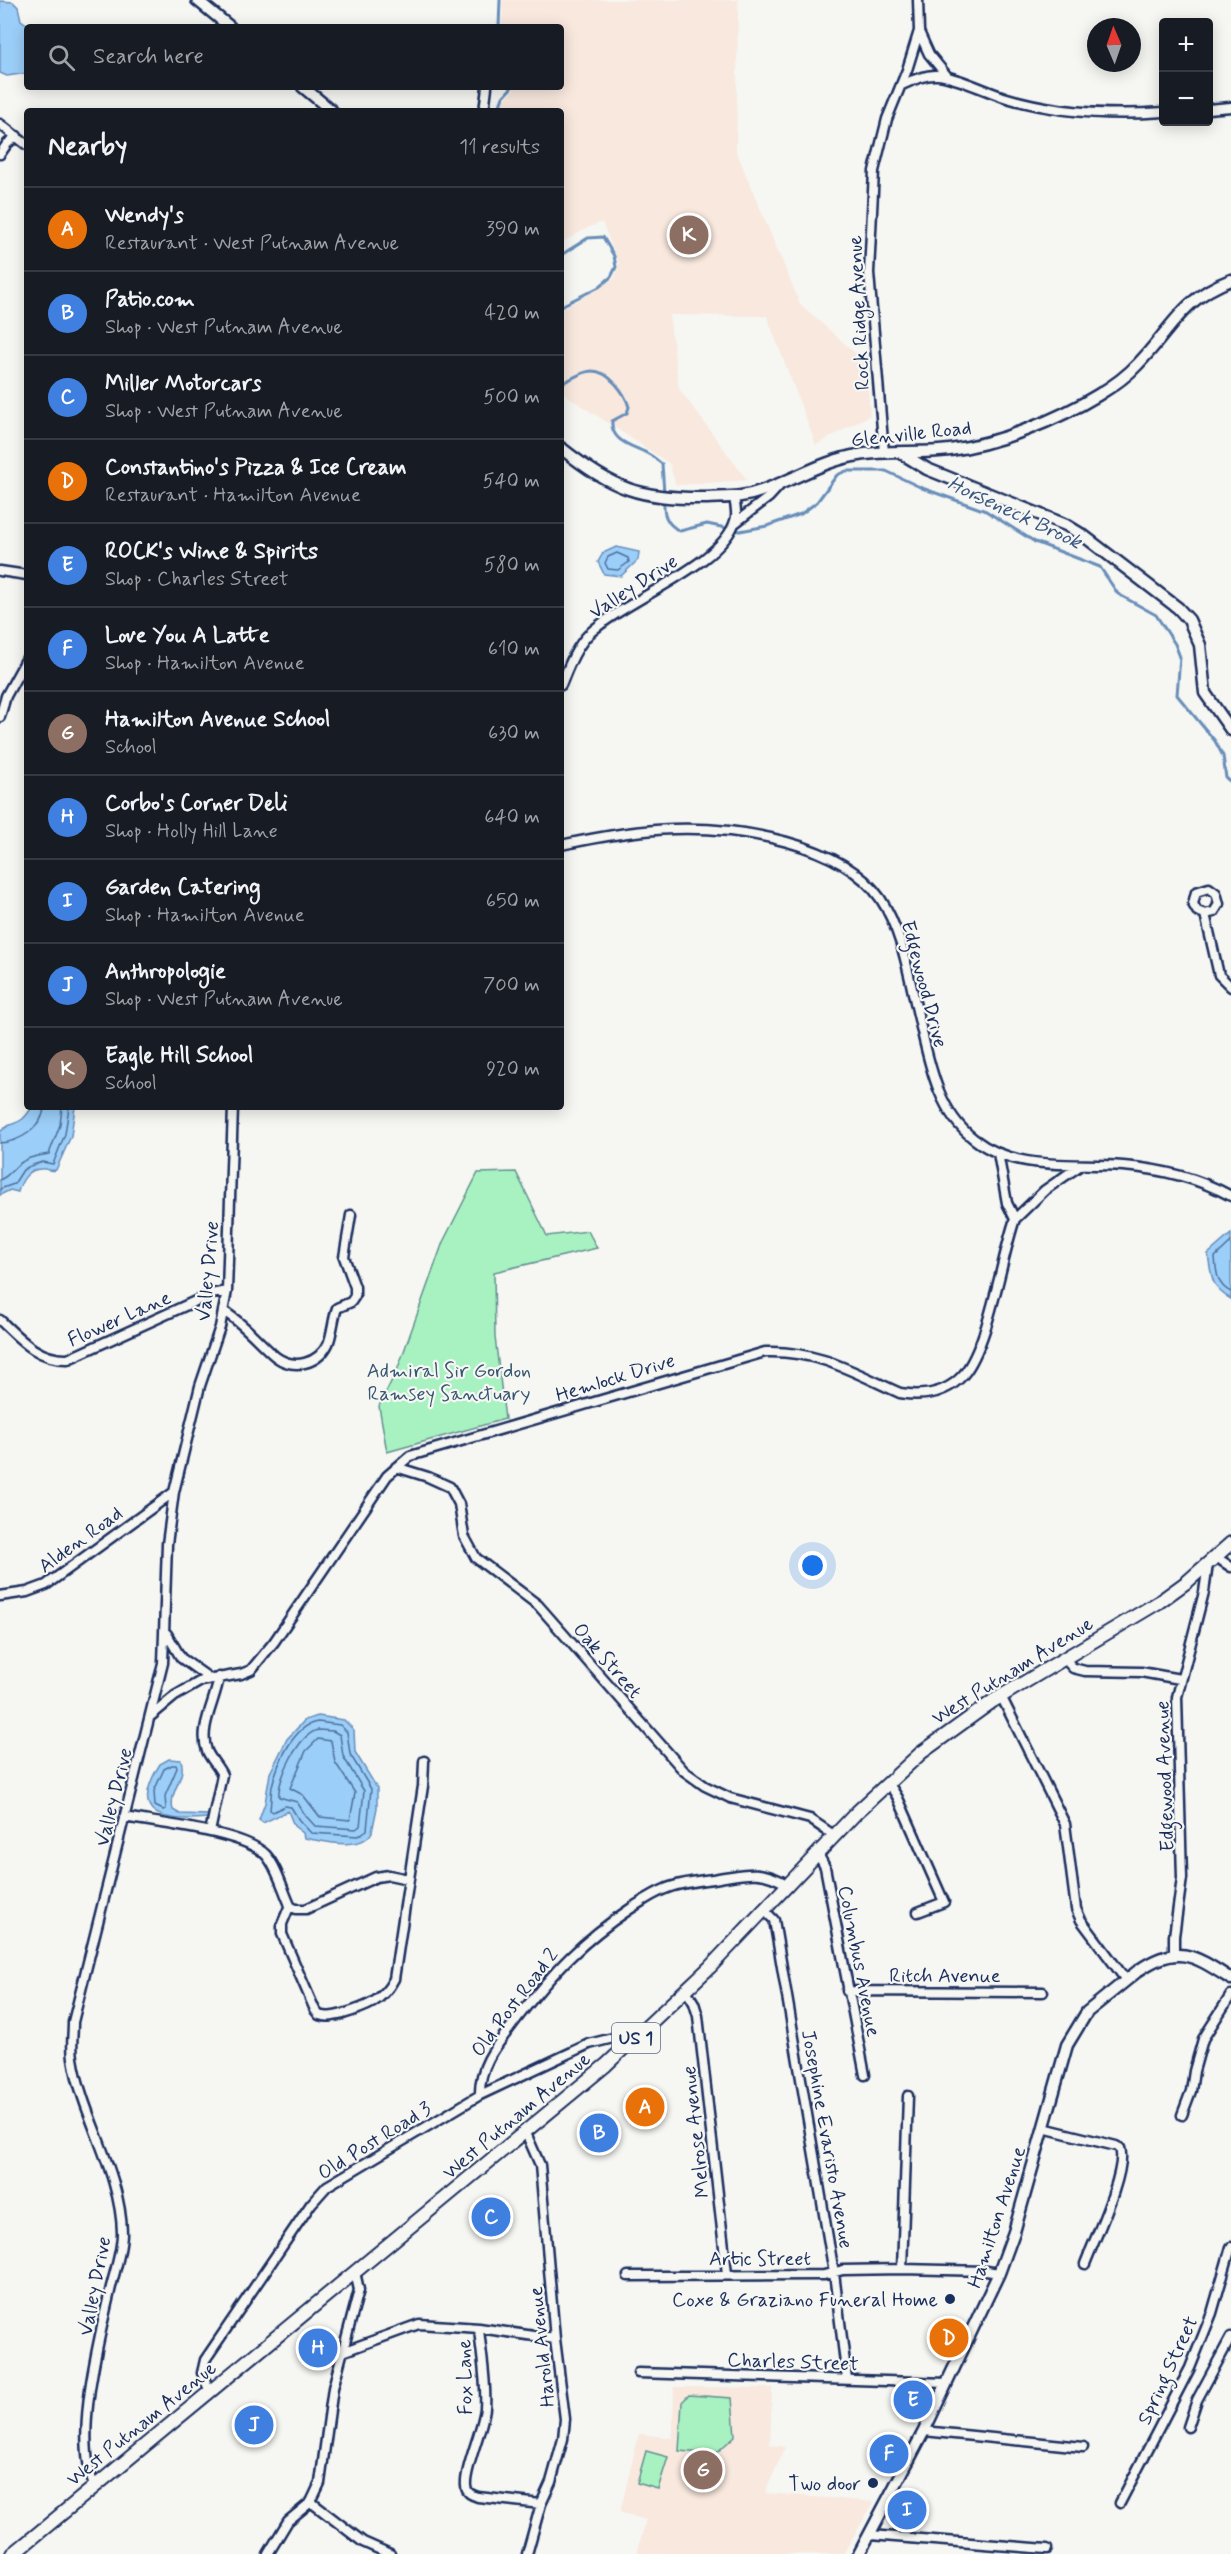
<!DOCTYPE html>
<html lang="en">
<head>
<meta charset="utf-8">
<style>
  body { margin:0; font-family:Mynerve,sans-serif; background:#242831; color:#f1f3f6 }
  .controls { position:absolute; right:18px; top:18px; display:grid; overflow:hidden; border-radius:6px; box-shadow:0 3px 15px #0003 }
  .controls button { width:54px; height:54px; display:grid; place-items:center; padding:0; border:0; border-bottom:2px solid #363941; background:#171b24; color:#f1f3f6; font:30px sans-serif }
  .compass { position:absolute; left:1087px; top:18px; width:54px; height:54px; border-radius:50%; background:#171b24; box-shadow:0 3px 15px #0003; rotate:358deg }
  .you { position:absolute; left:813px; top:1566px; width:21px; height:21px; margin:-15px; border:4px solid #fff; border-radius:50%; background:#1a73e8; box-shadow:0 0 0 9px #1a73e833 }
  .badge { display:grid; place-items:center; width:39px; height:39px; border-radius:50%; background:#919bb2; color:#fff; font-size:20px; font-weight:700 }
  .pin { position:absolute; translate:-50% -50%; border:3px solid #fff; box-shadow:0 2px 6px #0006 }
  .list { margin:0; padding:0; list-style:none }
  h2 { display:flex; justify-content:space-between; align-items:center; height:78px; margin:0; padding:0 24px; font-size:26px }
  h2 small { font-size:20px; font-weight:400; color:#9ea1a6 }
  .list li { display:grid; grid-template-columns:39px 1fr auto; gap:18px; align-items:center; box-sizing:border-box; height:84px; padding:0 24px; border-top:2px solid #363941 }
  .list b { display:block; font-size:22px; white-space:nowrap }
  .list p { margin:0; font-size:20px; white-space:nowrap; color:#9ea1a6 }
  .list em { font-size:20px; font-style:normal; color:#9ea1a6 }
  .icon { flex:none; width:33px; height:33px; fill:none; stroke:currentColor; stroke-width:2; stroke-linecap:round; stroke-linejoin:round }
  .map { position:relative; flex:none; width:1231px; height:2554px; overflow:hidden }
  .search { position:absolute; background:#171b24; box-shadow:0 3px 15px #0003; left:24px; top:24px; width:540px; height:66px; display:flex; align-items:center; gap:15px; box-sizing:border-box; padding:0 21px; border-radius:6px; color:#9ea1a6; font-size:22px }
  .panel { position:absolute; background:#171b24; box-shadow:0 3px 15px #0003; left:24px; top:108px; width:540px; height:1002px; border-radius:6px }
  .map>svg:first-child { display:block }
  .built { fill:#f8e8de }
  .green { fill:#a8f2c1; stroke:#629090; stroke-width:1.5 }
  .water { fill:#9bcef8; stroke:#688eba; stroke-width:1.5 }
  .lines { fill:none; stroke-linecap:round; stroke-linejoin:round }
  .shore { stroke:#4e6f9c; stroke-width:1.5 }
  .stream { stroke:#688eba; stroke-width:3 }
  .minor-casing { stroke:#1b2f5e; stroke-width:13 }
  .tertiary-casing { stroke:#1b2f5e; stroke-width:15 }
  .secondary-casing { stroke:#1b2f5e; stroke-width:15 }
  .primary-casing { stroke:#1b2f5e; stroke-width:16 }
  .minor { stroke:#f6f6f2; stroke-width:8 }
  .tertiary { stroke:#f6f6f2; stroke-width:10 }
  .secondary { stroke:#f6f6f2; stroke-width:10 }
  .primary { stroke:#f6f6f2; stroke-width:12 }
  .poi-dot { fill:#1b2f5e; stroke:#f6f6f2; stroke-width:2 }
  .labels { text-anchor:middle; stroke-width:4.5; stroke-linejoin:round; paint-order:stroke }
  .shield { fill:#f6f6f2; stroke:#5d6b8a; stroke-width:1.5 }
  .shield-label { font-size:18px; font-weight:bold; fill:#1b2f5e }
  .street-label { font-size:20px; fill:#1b2f5e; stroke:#f6f6f2 }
  .park-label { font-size:20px; fill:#375672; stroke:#f6f6f2 }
  .poi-label { font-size:20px; fill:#1b2f5e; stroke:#f6f6f2; text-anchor:end }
  .water-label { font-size:21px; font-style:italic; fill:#3b5784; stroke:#f6f6f2 }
</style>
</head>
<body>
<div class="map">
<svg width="1231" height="2554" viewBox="0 0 1231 2554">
  <rect width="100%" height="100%" fill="#f6f6f2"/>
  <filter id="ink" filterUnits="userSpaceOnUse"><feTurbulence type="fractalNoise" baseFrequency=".0167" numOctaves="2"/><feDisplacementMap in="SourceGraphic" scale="12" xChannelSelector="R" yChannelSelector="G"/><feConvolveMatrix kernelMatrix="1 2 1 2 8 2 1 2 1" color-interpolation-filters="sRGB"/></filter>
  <g filter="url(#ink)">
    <!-- built -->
    <path class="built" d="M503 0H738L736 151 800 304 866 363 870 415 816 445 767 316 669 315 679 389 747 480 676 485 669 463 561 392V310L615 278 619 263 602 222 587 228 561 243V111H500L502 103 516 87H561V27H502Z
      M674 2387 772 2388 770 2445 785 2447 765 2493 874 2502 843 2554H637L646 2520 620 2512 639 2434 673 2438Z"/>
    <!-- green -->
    <path class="green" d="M516 1172 547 1236 588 1231 597 1248 494 1272 495 1337 505 1419 387 1452 379 1406 398 1368 443 1242 478 1173Z
      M689 2395 732 2398 735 2436 715 2454 679 2451 682 2402Z
      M646 2451 668 2457 658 2489 637 2483Z"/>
    <!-- water -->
    <path class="water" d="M0 1 13 2 18 7 21 20 31 27H27V73L7 76 0 73Z
      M616 547 639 552 638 560 621 576 604 574 598 562 603 553Z
      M32 1107H75L71 1136 56 1170C49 1172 47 1168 41 1169 28 1169 21 1181 18 1192L10 1190 0 1195V1132C13 1119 19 1129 32 1107Z
      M1231 1234V1299C1211 1289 1211 1274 1208 1254Z
      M318 1716 344 1720 354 1730 355 1752 377 1788V1808L372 1832C362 1852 322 1841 304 1838L303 1833 294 1826 288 1811 263 1823 259 1820 265 1803 270 1773 287 1739 305 1720Z
      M169 1759 181 1760C187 1778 168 1791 173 1810L180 1814 209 1815 208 1818C162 1822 128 1816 160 1764Z"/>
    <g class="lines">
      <!-- shore -->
      <path class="shore" d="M617 553 628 558 629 562 618 570 608 569 605 563 608 557Z
        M0 1143C19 1142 43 1128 44 1107
        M0 1180C12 1174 12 1168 22 1162 30 1156 40 1156 49 1154L60 1125 62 1107
        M0 1189 14 1184 23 1170 30 1166 42 1162 53 1164 65 1134 69 1107
        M1231 1242 1215 1257C1216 1271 1217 1286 1231 1292
        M318 1722 340 1725 347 1732 350 1754 371 1789 367 1830 358 1836 311 1833 299 1820 291 1807 285 1806 273 1812 270 1810C271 1802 271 1794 272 1786 277 1765 293 1725 318 1722Z
        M318 1730 333 1731 340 1735 343 1756 364 1791 360 1826 356 1829 315 1826 305 1815 297 1802 279 1797C277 1779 299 1734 318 1730Z
        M318 1739 331 1741 335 1762 355 1793 350 1820 320 1817 303 1795 290 1788 306 1751Z
        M172 1765H176L177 1768 165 1796 166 1809 163 1810 155 1806 154 1791 164 1769Z"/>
      <!-- stream -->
      <path class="stream" d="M499 27 500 0
        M498 111 503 97 512 87
        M561 255 588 238 603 237 614 256 616 267 611 277 599 287 561 306
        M561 383C571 380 582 371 592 371 609 371 625 393 629 407L627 413 612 421C610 443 636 446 650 455 654 457 658 461 662 464L664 493
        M664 500C663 514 666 524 680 531L707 524 740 531 767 526 801 514 817 502 837 475 846 471H886L922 488 986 511 1035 542 1100 567 1118 594 1156 615 1175 644 1180 657 1177 695 1215 741 1223 756 1226 778 1231 782"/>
      <defs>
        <path id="minor" d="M919 32 929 54 947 76
          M902 85C912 80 925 74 937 75 955 76 987 92 1007 98 1058 113 1111 116 1164 112
          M1208 109 1231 107
          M484 111 487 87
          M0 124 27 145
          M0 154 7 144 17 136
          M884 453 869 273 874 171 887 119 907 70 919 31 918 0
          M735 523 769 497 780 485
          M0 571 27 575
          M561 685C568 668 576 646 590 633 625 600 722 565 735 521 738 513 735 505 734 498
          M0 717 6 696 27 658
          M561 845C598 837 635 830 673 829 738 827 841 842 880 898 903 932 909 979 919 1019 929 1061 937 1111 974 1139 1016 1172 1073 1162 1123 1166 1160 1169 1198 1178 1231 1196
          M1205 914 1214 912 1219 904 1216 893 1209 888 1196 892 1193 904 1197 911 1205 914 1219 975 1231 987
          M1015 1219 1045 1190 1081 1165
          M223 1311C244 1323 258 1342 276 1357 294 1370 318 1364 328 1344 332 1336 333 1319 337 1308L351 1302 355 1296V1287L344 1257 351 1215
          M0 1320C20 1339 38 1360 68 1359L211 1294 227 1291
          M396 1467 428 1477 450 1487 459 1504 464 1536 476 1558 538 1605 684 1771 705 1786 730 1798 810 1819 835 1836
          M1216 1557 1231 1567
          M0 1596 27 1592 46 1585 174 1492
          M167 1634 181 1658 209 1678
          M1064 1658 1073 1668 1085 1671 1141 1672 1180 1679
          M1001 1696 1065 1824 1076 1909 1081 1920 1126 1980
          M151 1716 175 1696 201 1681 241 1674 251 1670 274 1642 387 1476 410 1456 765 1352C818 1350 853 1372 900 1393 924 1397 946 1394 963 1375 989 1345 1001 1259 1015 1219L1007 1203 998 1153
          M888 1782 898 1798 944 1902 918 1912
          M124 1817C156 1823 245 1832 266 1855 277 1867 283 1890 290 1905L282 1924V1934L315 2010 319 2015C328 2018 334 2016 343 2014 366 2007 382 2002 394 1979L423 1786 424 1761
          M210 1832 222 1775C218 1766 211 1760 207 1751 198 1728 216 1700 219 1677
          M818 1854 825 1867 865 2075
          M290 1906 296 1909H306L376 1877 389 1875 408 1879
          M764 1910 774 1920 834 2273 847 2379
          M1174 1954V1936L1182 1878 1177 1697 1204 1592 1208 1564
          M686 1990 694 2003 698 2016 727 2274
          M847 1991 1043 1992
          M480 2095C479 2062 500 2042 519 2016 554 1971 582 1941 630 1909 641 1902 652 1894 665 1889 681 1882 701 1881 719 1878 748 1873 762 1869 788 1885
          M1182 2115 1191 2091 1194 2071 1203 2039 1231 1995
          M1043 2128 1116 2146 1120 2148C1128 2170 1094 2240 1085 2264
          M526 2133 540 2165 555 2339 565 2419 563 2439 551 2482 541 2504 527 2554
          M902 2269 908 2096
          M628 2276 824 2275 843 2270 902 2269 986 2271 999 2273
          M479 2328C481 2354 487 2382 485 2408 483 2429 464 2470 466 2486 466 2493 472 2495 478 2497L541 2504
          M342 2352 419 2324 479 2328 555 2339
          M638 2373 947 2383
          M210 2392 202 2373 205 2360 311 2204 327 2186 480 2095 589 2044 613 2038 626 2047
          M1188 2427 1197 2400 1231 2337
          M924 2431 1083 2447
          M95 2488C73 2438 98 2344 110 2291 114 2273 122 2252 122 2233 121 2172 82 2117 73 2058 71 2046 73 2034 73 2022L163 1663 167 1544 174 1492 200 1386 220 1327 227 1291 233 1107
          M311 2502 363 2542 390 2554
          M1120 2503 1190 2368 1212 2313 1231 2247
          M870 2535 1047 2549
          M268 2554 288 2521 311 2502 320 2483 333 2388 359 2290 355 2272"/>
        <path id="tertiary" d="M901 453 927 469 1066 525 1084 536 1178 608 1189 620 1200 645 1205 693 1231 730"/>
        <path id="secondary" d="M197 0 230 27
          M303 87 332 111
          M561 448C614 490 640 499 707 498 726 497 743 498 761 491 794 480 824 460 859 455 889 450 920 454 950 450 998 444 1057 420 1098 395 1113 386 1127 376 1138 364 1171 330 1182 298 1231 280
          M859 2554 924 2431 999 2273 1014 2232 1067 2045 1087 2012 1139 1970C1178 1943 1195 1956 1231 1979"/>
        <path id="primary" d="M13 2554 606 2065 710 1967 857 1812 921 1753 993 1701 1159 1602 1188 1581 1231 1543"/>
      </defs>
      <!-- minor casing -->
      <use href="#minor" class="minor-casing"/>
      <!-- tertiary casing -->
      <use href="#tertiary" class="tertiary-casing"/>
      <!-- secondary casing -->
      <use href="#secondary" class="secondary-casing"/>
      <!-- primary casing -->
      <use href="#primary" class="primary-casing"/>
      <!-- minor -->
      <use href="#minor" class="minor"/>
      <!-- tertiary -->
      <use href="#tertiary" class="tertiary"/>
      <!-- secondary -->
      <use href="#secondary" class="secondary"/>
      <!-- primary -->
      <use href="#primary" class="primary"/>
    </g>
  </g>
  <!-- markers -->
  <g class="poi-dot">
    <circle cx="950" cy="2299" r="6"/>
    <circle cx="873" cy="2483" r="6"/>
  </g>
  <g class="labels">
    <!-- shield labels -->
    <rect class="shield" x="612" y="2023" width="48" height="30" rx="4.5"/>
    <g class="shield-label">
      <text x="636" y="2044">US 1</text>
    </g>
    <!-- street labels -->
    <g class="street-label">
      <text transform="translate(858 313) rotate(-93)" y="7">Rock Ridge Avenue</text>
      <text transform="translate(911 433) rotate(-6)" y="7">Glenville Road</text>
      <text transform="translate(633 586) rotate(-33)" y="7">Valley Drive</text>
      <text transform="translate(925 984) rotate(75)" y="7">Edgewood Drive</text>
      <text transform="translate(207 1271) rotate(-85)" y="7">Valley Drive</text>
      <text transform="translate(119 1318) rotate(-24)" y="7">Flower Lane</text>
      <text transform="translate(615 1377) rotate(-17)" y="7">Hemlock Drive</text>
      <text transform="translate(80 1539) rotate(-36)" y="7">Alden Road</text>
      <text transform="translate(608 1660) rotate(49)" y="7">Oak Street</text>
      <text transform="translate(1012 1670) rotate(-32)" y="7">West Putnam Avenue</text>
      <text transform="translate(1164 1776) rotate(-92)" y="7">Edgewood Avenue</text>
      <text transform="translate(113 1797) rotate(-76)" y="7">Valley Drive</text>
      <text transform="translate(860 1961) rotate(79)" y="7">Columbus Avenue</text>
      <text x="945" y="1982">Ritch Avenue</text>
      <text transform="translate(514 2002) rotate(-53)" y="7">Old Post Road 2</text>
      <text transform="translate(516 2115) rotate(-40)" y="7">West Putnam Avenue</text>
      <text transform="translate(695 2132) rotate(-96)" y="7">Melrose Avenue</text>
      <text transform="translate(828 2139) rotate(80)" y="7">Josephine Evaristo Avenue</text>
      <text transform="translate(374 2140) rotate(-32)" y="7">Old Post Road 3</text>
      <text transform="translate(996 2217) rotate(-72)" y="7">Hamilton Avenue</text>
      <text x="760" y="2265">Artic Street</text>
      <text transform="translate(94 2286) rotate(-79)" y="7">Valley Drive</text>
      <text transform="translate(541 2347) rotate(-96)" y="7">Harold Avenue</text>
      <text transform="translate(793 2361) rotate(2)" y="7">Charles Street</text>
      <text transform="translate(1167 2370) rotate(-65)" y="7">Spring Street</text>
      <text transform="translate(464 2377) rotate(-91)" y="7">Fox Lane</text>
      <text transform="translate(141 2423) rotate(-39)" y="7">West Putnam Avenue</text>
    </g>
    <!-- park labels -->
    <g class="park-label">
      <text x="449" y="1377">Admiral Sir Gordon<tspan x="449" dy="23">Ramsey Sanctuary</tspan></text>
    </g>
    <!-- poi labels -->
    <g class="poi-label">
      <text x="938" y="2306">Coxe &amp; Graziano Funeral Home</text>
      <text x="861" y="2490">Two door</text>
    </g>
    <!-- water labels -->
    <g class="water-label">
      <text transform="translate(1015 512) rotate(25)" y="7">Horseneck Brook</text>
    </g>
  </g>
</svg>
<div class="controls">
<button>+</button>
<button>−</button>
</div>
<svg class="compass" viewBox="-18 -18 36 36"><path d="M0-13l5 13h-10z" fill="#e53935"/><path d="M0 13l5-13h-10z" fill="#9ea1a6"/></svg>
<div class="you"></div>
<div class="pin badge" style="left:645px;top:2107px;background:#e8710a">A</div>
<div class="pin badge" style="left:599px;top:2133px;background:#3f7fe0">B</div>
<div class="pin badge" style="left:491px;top:2217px;background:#3f7fe0">C</div>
<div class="pin badge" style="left:949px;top:2338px;background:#e8710a">D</div>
<div class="pin badge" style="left:913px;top:2400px;background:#3f7fe0">E</div>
<div class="pin badge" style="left:889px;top:2454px;background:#3f7fe0">F</div>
<div class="pin badge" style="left:703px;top:2470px;background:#8d6e63">G</div>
<div class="pin badge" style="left:318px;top:2348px;background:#3f7fe0">H</div>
<div class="pin badge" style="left:907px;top:2510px;background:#3f7fe0">I</div>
<div class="pin badge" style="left:254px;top:2425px;background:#3f7fe0">J</div>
<div class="pin badge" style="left:689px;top:235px;background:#8d6e63">K</div>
<div class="search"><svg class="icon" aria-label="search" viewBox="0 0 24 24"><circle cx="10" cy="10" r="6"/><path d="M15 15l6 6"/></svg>Search here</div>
<section class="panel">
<h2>Nearby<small>11 results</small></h2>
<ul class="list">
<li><span class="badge" style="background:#e8710a">A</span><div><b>Wendy's</b><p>Restaurant · West Putnam Avenue</p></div><em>390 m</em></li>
<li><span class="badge" style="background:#3f7fe0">B</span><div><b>Patio.com</b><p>Shop · West Putnam Avenue</p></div><em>420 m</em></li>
<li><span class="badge" style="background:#3f7fe0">C</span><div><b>Miller Motorcars</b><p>Shop · West Putnam Avenue</p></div><em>500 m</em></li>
<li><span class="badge" style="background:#e8710a">D</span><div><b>Constantino's Pizza &amp; Ice Cream</b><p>Restaurant · Hamilton Avenue</p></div><em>540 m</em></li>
<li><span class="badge" style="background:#3f7fe0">E</span><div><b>ROCK's Wine &amp; Spirits</b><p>Shop · Charles Street</p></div><em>580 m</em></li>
<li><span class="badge" style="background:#3f7fe0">F</span><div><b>Love You A Latte</b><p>Shop · Hamilton Avenue</p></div><em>610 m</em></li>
<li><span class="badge" style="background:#8d6e63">G</span><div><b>Hamilton Avenue School</b><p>School</p></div><em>630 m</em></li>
<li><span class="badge" style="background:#3f7fe0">H</span><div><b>Corbo's Corner Deli</b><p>Shop · Holly Hill Lane</p></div><em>640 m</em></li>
<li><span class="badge" style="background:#3f7fe0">I</span><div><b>Garden Catering</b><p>Shop · Hamilton Avenue</p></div><em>650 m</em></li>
<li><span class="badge" style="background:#3f7fe0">J</span><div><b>Anthropologie</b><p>Shop · West Putnam Avenue</p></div><em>700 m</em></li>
<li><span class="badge" style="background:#8d6e63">K</span><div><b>Eagle Hill School</b><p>School</p></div><em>920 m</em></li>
</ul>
</section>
</div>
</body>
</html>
